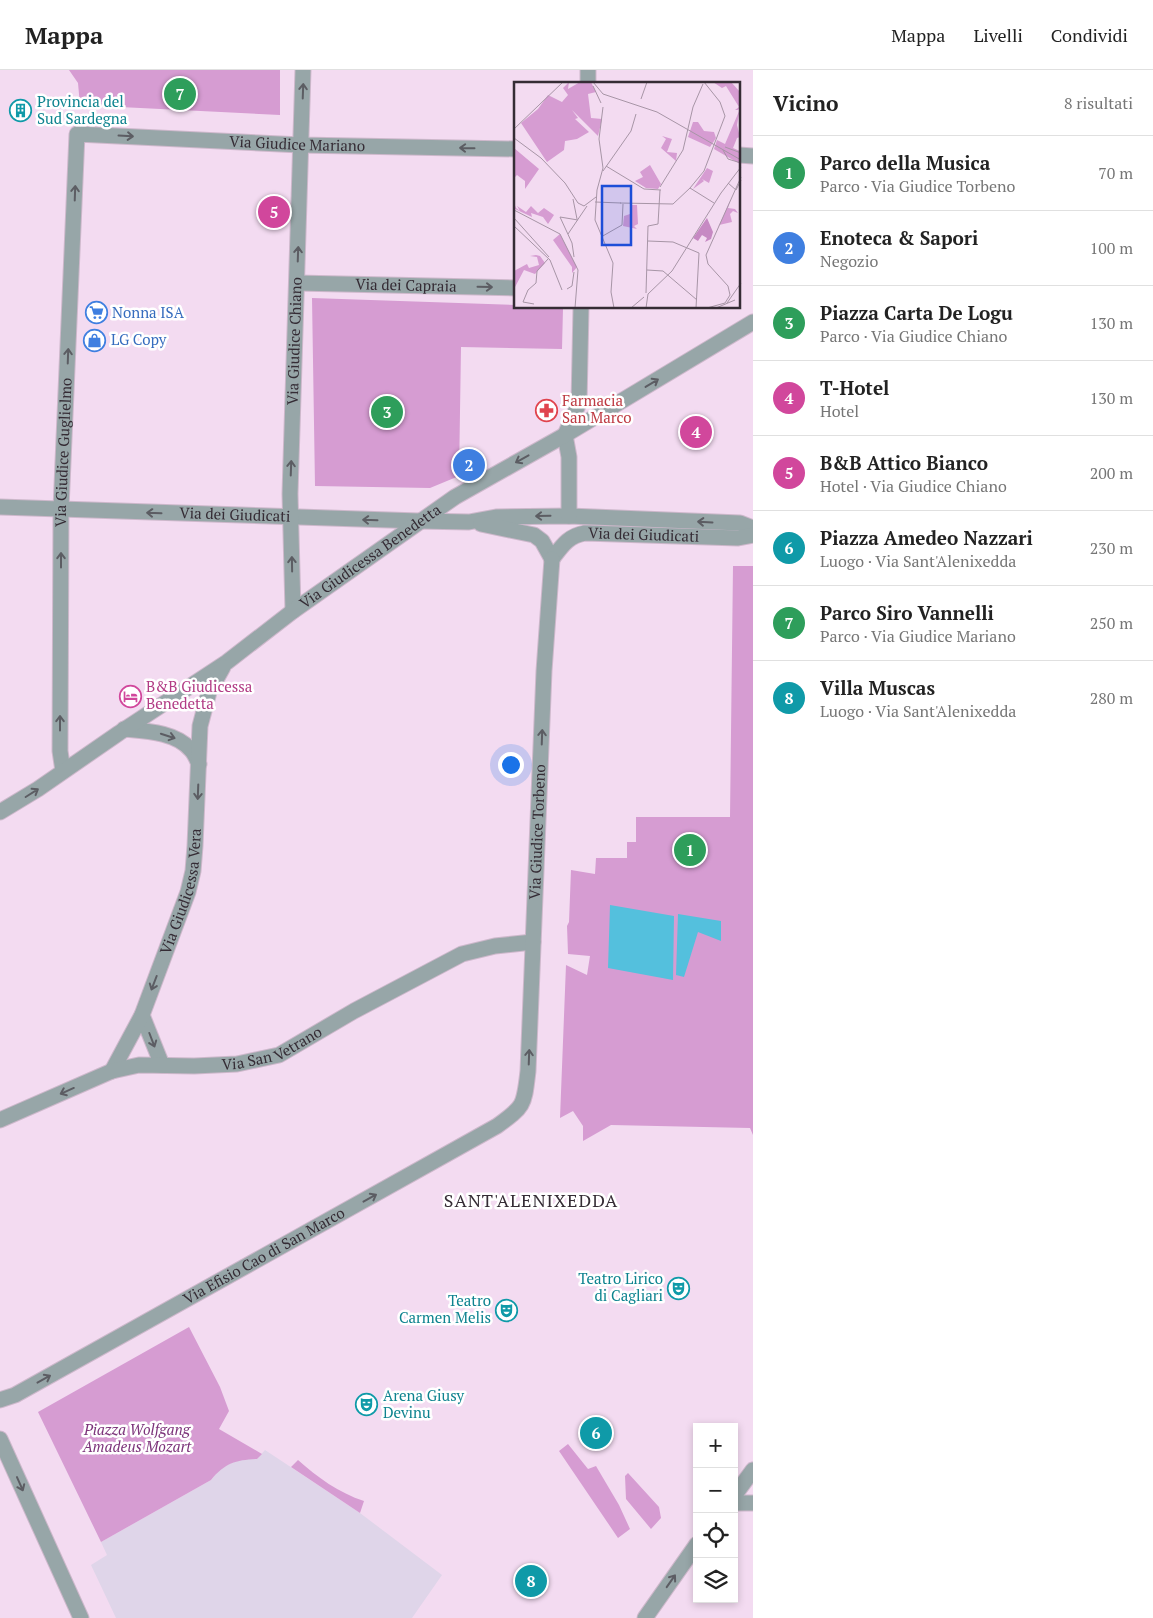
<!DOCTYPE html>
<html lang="it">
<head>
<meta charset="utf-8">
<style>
  body { margin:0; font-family:"PT Serif",serif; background:#f2f2f2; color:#222 }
  .controls { position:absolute; right:15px; bottom:15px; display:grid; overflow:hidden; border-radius:0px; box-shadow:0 2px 8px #0003 }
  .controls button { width:45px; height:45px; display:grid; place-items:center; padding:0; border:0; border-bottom:1px solid #e0e0e0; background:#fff; color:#222; font:25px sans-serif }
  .you { position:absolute; left:510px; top:694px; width:18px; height:18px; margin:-12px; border:4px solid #fff; border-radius:50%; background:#1a73e8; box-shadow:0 0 0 8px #1a73e833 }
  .badge { display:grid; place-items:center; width:32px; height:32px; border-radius:50%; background:#2563eb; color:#fff; font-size:16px; font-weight:700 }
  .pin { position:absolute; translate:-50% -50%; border:2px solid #fff; box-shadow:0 1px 5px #0006 }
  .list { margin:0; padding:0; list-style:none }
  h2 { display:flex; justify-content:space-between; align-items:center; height:65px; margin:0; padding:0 20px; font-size:21px }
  h2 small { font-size:16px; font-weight:400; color:#767676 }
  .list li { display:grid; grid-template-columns:32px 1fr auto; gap:15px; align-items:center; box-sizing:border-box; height:75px; padding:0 20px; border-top:1px solid #e0e0e0 }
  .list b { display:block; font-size:19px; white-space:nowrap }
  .list p { margin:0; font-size:16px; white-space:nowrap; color:#767676 }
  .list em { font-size:16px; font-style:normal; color:#767676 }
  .icon { flex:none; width:28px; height:28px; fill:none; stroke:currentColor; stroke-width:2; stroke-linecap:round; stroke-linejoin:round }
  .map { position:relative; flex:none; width:753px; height:1548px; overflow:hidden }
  header { display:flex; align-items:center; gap:30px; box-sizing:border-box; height:70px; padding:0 25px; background:#fff; border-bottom:1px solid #e0e0e0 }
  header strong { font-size:24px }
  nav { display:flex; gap:28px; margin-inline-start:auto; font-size:18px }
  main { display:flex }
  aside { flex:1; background:#fff }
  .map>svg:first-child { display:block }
  .education { fill:#dfd5e9 }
  .green { fill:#d69cd2 }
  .water { fill:#54c0dd }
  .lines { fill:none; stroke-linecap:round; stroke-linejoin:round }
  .minor-casing { stroke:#cdb8cb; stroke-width:17 }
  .minor { stroke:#97a6a8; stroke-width:15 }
  .oneway { stroke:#5c5d63 }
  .labels { text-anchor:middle; stroke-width:5; stroke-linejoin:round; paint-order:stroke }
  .culture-label { font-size:15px; fill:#0d838f; stroke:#fff; text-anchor:start }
  .street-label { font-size:15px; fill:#352c35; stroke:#fff }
  .shop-label { font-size:15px; fill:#366cbe; stroke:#fff; text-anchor:start }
  .health-label { font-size:15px; fill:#be3a42; stroke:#fff; text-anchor:start }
  .hotel-label { font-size:15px; fill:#b23c85; stroke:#fff; text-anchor:start }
  .park-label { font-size:15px; font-style:italic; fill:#7c337a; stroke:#fff }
  .quarter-label { font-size:18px; letter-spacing:1px; fill:#352c35; stroke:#fff }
  .inset-road { fill:none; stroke:#a795a6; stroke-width:1 }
  .view { fill:#1d4ed8; fill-opacity:0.15; stroke:#1d4ed8; stroke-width:2.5 }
  .inset-edge { fill:none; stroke:#352c35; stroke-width:2.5 }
</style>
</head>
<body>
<header>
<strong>Mappa</strong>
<nav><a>Mappa</a><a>Livelli</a><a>Condividi</a></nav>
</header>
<main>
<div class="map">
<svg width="753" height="1548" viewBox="0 0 753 1548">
  <rect width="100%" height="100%" fill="#f3dbf1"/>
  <!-- education -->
  <path class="education" d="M265 1380 360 1443 442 1505 412 1548H116L91 1495 107 1485 101 1472 211 1410 220 1399 231 1393 244 1389H257Z"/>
  <!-- green -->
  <path class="green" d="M69 0H280V45L80 35 78 13Z
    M312 228 515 235 516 238H563L562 279 461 277 459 406 430 418 315 416Z
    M733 496H753V1065L750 1058 611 1055 583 1071V1056L573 1041 560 1048 566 895 587 905 590 886 568 884 567 856 569 852 571 800 595 804 596 788H627V772H636V747H730Z
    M189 1257 220 1317 229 1341 219 1359 262 1384 257 1389C236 1390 225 1393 211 1410L101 1472 38 1342Z
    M568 1374 588 1399 596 1396 619 1435 630 1459 618 1468 559 1381Z
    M298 1390C317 1407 339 1423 364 1431L360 1443 291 1397Z
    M628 1403 659 1437 661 1448 651 1459 626 1429 625 1406Z"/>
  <!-- water -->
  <path class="water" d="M610 835 674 846 673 910 608 898Z
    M678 844 721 851V871L698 862 684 907 676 905Z"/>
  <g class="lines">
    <defs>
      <g id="minor">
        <path d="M588 14V0"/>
        <path d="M739 85 753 86"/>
        <path id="s1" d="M297 213 516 218"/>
        <path id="s2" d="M0 437 419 451 469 452 496 447 569 446 740 453 753 458"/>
        <path d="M569 446V387L565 365 579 333 581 238"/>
        <path d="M481 454 534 465 542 471 552 489"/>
        <path id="s3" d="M552 489C562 476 568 466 585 463L738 468 753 465"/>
        <path id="s4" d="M293 541 290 424 303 0"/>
        <path d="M124 659C146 661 176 662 191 680 195 684 197 690 199 694"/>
        <path id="s5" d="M63 701 60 681 61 439 77 64 301 75 516 79"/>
        <path id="s6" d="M0 742 38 719 119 663 227 592 293 541 455 427 565 365 753 252"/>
        <path d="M142 945 162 995"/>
        <path id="s7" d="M112 1001 142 945 188 822 193 801 195 776 200 656 209 622 223 597"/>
        <path id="s8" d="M0 1050 112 1001 139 995 194 996 237 994 279 985 354 941 462 884 495 876 533 872"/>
        <path id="s9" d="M0 1330 15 1325 497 1056C525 1036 524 1035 528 1001L544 601 552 489"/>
        <path d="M0 1369 81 1548"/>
        <path d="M734 1426 753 1400"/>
        <path d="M734 1433H753"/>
        <path d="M645 1548 697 1474"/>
      </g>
    </defs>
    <!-- minor casing -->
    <use href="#minor" class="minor-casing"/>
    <!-- minor -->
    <use href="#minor" class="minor"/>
  </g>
  <!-- one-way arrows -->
  <defs><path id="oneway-shaft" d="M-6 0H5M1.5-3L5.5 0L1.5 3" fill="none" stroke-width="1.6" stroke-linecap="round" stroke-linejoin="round" transform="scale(1.25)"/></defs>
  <g class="oneway">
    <use href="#oneway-shaft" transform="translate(303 21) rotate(-88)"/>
    <use href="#oneway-shaft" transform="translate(126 66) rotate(3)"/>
    <use href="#oneway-shaft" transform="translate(467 78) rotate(-179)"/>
    <use href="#oneway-shaft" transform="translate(75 123) rotate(-88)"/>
    <use href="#oneway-shaft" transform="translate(298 184) rotate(-88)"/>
    <use href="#oneway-shaft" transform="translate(485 217) rotate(1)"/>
    <use href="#oneway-shaft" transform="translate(68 286) rotate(-88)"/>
    <use href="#oneway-shaft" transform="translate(652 313) rotate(-31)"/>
    <use href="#oneway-shaft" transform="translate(522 389) rotate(151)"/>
    <use href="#oneway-shaft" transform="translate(291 398) rotate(-88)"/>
    <use href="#oneway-shaft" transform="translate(154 443) rotate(-178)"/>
    <use href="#oneway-shaft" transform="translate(543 446) rotate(179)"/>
    <use href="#oneway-shaft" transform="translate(370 450) rotate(-178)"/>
    <use href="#oneway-shaft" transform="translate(705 452) rotate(-177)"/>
    <use href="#oneway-shaft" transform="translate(61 490) rotate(-90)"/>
    <use href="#oneway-shaft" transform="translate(292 494) rotate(-91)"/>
    <use href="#oneway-shaft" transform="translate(60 653) rotate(-90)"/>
    <use href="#oneway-shaft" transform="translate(168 666) rotate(18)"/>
    <use href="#oneway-shaft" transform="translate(542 667) rotate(-88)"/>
    <use href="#oneway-shaft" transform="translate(198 722) rotate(92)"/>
    <use href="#oneway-shaft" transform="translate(32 723) rotate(-32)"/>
    <use href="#oneway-shaft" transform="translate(154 913) rotate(111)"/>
    <use href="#oneway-shaft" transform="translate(152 970) rotate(69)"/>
    <use href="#oneway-shaft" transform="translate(529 987) rotate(-88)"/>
    <use href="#oneway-shaft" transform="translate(67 1021) rotate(156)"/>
    <use href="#oneway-shaft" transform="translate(370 1128) rotate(-29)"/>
    <use href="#oneway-shaft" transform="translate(44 1309) rotate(-29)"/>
    <use href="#oneway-shaft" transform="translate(20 1414) rotate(66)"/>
    <use href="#oneway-shaft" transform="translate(671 1511) rotate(-55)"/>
  </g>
  <!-- icons -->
  <defs>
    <symbol id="building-ring" viewBox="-11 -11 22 22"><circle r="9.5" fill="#fff" stroke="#0f9aa8" stroke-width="1.5"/><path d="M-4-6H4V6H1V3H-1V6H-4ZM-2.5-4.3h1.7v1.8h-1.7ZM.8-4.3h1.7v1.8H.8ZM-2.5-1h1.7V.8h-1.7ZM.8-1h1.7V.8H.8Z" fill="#0f9aa8"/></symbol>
    <symbol id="supermarket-ring" viewBox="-11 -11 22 22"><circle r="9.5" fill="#fff" stroke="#3f7fe0" stroke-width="1.5"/><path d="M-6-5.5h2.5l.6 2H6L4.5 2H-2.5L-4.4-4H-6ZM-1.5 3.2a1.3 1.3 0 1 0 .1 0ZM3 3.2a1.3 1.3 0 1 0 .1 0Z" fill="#3f7fe0"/></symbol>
    <symbol id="shop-ring" viewBox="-11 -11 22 22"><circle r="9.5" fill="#fff" stroke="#3f7fe0" stroke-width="1.5"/><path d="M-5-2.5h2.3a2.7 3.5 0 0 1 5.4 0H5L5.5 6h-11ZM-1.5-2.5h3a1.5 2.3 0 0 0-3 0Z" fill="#3f7fe0"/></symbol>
    <symbol id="pharmacy-ring" viewBox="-11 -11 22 22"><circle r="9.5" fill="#fff" stroke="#e0444e" stroke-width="1.5"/><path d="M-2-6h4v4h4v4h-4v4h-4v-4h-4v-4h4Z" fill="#e0444e"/></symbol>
    <symbol id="hotel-ring" viewBox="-11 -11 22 22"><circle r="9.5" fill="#fff" stroke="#d1479c" stroke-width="1.5"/><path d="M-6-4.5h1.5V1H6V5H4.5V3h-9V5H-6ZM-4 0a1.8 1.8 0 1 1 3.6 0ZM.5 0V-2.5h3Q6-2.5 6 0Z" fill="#d1479c"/></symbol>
    <symbol id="theatre-ring" viewBox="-11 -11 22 22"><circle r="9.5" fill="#fff" stroke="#0f9aa8" stroke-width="1.5"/><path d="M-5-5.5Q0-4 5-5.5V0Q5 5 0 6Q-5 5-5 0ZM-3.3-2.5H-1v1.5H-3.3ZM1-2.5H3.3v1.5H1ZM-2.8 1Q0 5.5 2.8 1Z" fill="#0f9aa8"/></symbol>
  </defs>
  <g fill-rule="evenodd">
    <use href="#building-ring" x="8" y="28" width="25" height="25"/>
    <use href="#supermarket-ring" x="84" y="230" width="25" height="25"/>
    <use href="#shop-ring" x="82" y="258" width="25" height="25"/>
    <use href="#pharmacy-ring" x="534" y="328" width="25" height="25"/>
    <use href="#hotel-ring" x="118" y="614" width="25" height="25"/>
    <use href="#theatre-ring" x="666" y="1206" width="25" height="25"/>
    <use href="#theatre-ring" x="494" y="1228" width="25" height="25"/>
    <use href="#theatre-ring" x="354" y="1322" width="25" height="25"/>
  </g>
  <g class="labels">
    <!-- culture labels -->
    <g class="culture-label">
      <text x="37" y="37">Provincia del<tspan x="37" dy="17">Sud Sardegna</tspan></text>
      <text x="663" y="1214" text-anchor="end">Teatro Lirico<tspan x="663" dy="17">di Cagliari</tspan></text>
      <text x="491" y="1236" text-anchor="end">Teatro<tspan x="491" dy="17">Carmen Melis</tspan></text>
      <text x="383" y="1331">Arena Giusy<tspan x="383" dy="17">Devinu</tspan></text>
    </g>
    <!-- street labels -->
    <g class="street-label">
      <text dy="5" stroke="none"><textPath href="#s5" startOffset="858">Via Giudice Mariano</textPath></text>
      <text dy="5" stroke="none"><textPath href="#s1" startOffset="109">Via dei Capraia</textPath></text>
      <text dy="5" stroke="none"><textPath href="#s4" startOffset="270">Via Giudice Chiano</textPath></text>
      <text dy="5" stroke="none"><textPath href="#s5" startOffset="319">Via Giudice Guglielmo</textPath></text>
      <text dy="5" stroke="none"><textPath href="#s2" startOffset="235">Via dei Giudicati</textPath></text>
      <text dy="5" stroke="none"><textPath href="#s3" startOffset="102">Via dei Giudicati</textPath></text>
      <text dy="5" stroke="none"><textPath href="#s6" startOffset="450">Via Giudicessa Benedetta</textPath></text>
      <text dy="5" stroke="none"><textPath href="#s9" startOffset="874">Via Giudice Torbeno</textPath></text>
      <text dy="5" stroke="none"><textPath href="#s7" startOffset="194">Via Giudicessa Vera</textPath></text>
      <text dy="5" stroke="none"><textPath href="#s8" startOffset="286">Via San Vetrano</textPath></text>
      <text dy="5" stroke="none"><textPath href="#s9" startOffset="301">Via Efisio Cao di San Marco</textPath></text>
    </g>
    <!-- shop labels -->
    <g class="shop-label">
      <text x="112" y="248">Nonna ISA</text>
      <text x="111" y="275">LG Copy</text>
    </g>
    <!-- health labels -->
    <g class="health-label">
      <text x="562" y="336">Farmacia<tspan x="562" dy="17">San Marco</tspan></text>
    </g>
    <!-- hotel labels -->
    <g class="hotel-label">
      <text x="146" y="622">B&amp;B Giudicessa<tspan x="146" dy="17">Benedetta</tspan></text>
    </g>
    <!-- park labels -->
    <g class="park-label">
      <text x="137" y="1365">Piazza Wolfgang<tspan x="137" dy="17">Amadeus Mozart</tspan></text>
    </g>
    <!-- quarter labels -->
    <g class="quarter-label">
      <text x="531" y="1137">SANT'ALENIXEDDA</text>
    </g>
  </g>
  <!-- overview -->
  <g transform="translate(514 12)">
    <rect width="226" height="226" fill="#f3dbf1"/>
    <path d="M55 0 54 7 66 0H77L82 10 74 12 77 36 88 37 84 54 58 28 64 36 61 37 75 50 63 57 51 59 50 68 33 80 7 41 24 27 34 13 48 20 54 13 49 6ZM199 0H217L226 10V25L224 28H221L225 25 212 4 208 6ZM226 27 223 43 226 55 223 56 219 66 226 69V82L200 67 203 58 211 62ZM179 40H184L190 49 200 50 202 56 196 65 174 55ZM148 54 158 57 153 70 163 71 162 79 147 66 152 57ZM0 66 25 87 11 107V99L3 93 0 96ZM136 83 147 102 144 107 132 106 121 99 129 95 126 90ZM193 86 199 89 195 101 188 97 190 99 179 107ZM216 119 214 126 221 127 224 131 219 129 216 132 218 140 205 143 203 148ZM0 121 2 126 6 129 3 124 12 130 17 124 24 131 30 126 40 133 34 142 29 135 17 131 18 135 1 127ZM116 123H123L124 142 120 144 123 147 109 144 110 134 116 132ZM46 152 63 185 58 191V185L39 158ZM22 173 26 174 31 181 21 192 10 188 0 207V189L13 182 15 186 25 183 23 175 16 174Z" fill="#d69cd2"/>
    <path d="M193 136 199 150 197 157 191 160 193 156 188 153 184 159 179 156Z" fill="#c689c3"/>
    <path class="inset-road" d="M79 0 89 12 143 30 227 78M190 0 206 20 211 34 190 89 176 106 200 121M79 4 87 21M127 17 133 0M89 25 85 57 89 86 83 108 81 138 99 181 97 210 100 226M0 47 49 0M0 56 27 76 51 101 64 121 70 124 82 115M211 65 227 71M209 68 214 77 227 81M92 84 130 107 147 108M89 89 117 49 122 32M214 101 222 108 227 98M146 105 169 68 179 25 189 2M59 117 63 137M81 120 107 121M106 121 159 122 176 106M0 128 46 152 64 188 61 226M0 136 35 175M0 144 36 178 48 208M54 152 73 124M87 155 108 143 109 122M134 159 159 160 185 171 182 226M60 175 58 161 46 135 64 138M133 188 149 189 183 218M53 207 58 204 60 190M132 211 134 144 144 142 146 108M213 221 227 201M20 222 9 220 14 208 22 201 23 189 34 177M117 226 130 215M132 226 134 212 158 189 207 111 227 85M193 226 211 221 216 213 214 204 194 182 192 173 227 95M202 226 221 218"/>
    <path class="view" d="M88 104H117V163H88Z"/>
    <rect width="226" height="226" class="inset-edge"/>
  </g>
</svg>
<div class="controls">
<button>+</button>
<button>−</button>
<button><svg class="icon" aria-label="locate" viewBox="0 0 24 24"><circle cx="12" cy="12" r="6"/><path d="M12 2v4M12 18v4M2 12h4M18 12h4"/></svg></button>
<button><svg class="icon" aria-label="layers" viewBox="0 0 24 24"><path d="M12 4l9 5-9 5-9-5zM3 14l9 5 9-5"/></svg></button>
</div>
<div class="you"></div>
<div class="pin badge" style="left:690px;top:780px;background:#2e9e5b">1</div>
<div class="pin badge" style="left:469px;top:395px;background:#3f7fe0">2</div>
<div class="pin badge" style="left:387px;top:342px;background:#2e9e5b">3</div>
<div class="pin badge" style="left:696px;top:362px;background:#d1479c">4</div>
<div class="pin badge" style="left:274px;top:142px;background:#d1479c">5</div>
<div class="pin badge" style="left:596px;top:1363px;background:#0f9aa8">6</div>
<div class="pin badge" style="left:180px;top:24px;background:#2e9e5b">7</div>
<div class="pin badge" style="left:531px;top:1511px;background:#0f9aa8">8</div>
</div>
<aside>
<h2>Vicino<small>8 risultati</small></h2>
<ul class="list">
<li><span class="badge" style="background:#2e9e5b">1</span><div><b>Parco della Musica</b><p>Parco · Via Giudice Torbeno</p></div><em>70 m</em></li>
<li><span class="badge" style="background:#3f7fe0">2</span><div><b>Enoteca &amp; Sapori</b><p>Negozio</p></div><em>100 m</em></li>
<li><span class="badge" style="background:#2e9e5b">3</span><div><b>Piazza Carta De Logu</b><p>Parco · Via Giudice Chiano</p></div><em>130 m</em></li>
<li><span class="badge" style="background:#d1479c">4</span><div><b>T-Hotel</b><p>Hotel</p></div><em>130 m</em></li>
<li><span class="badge" style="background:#d1479c">5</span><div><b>B&amp;B Attico Bianco</b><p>Hotel · Via Giudice Chiano</p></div><em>200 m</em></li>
<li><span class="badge" style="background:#0f9aa8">6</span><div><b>Piazza Amedeo Nazzari</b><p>Luogo · Via Sant'Alenixedda</p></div><em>230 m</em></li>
<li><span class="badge" style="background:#2e9e5b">7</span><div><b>Parco Siro Vannelli</b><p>Parco · Via Giudice Mariano</p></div><em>250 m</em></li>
<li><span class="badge" style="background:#0f9aa8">8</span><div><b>Villa Muscas</b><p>Luogo · Via Sant'Alenixedda</p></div><em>280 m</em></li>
</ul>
</aside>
</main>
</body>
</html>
